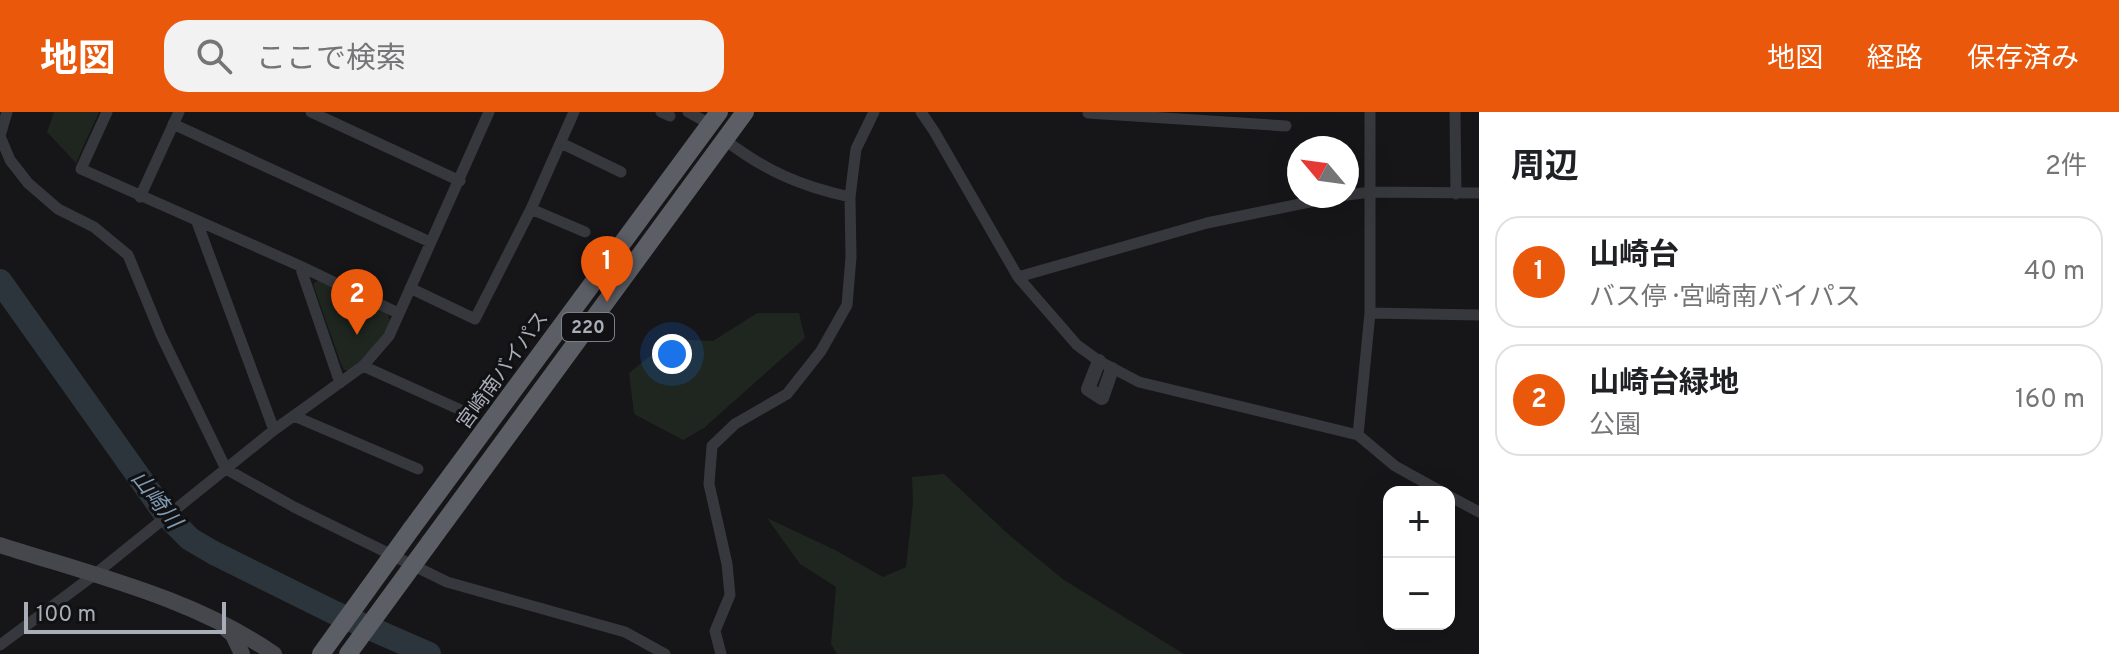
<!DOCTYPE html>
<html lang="ja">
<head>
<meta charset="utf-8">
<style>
  body { margin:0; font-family:Overpass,"Noto Sans JP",sans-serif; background:#f2f2f2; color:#202124 }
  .controls { position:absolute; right:24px; bottom:24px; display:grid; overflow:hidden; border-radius:16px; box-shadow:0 8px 32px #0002 }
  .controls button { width:72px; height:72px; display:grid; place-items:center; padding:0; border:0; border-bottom:2px solid #e0e0e0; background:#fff; color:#202124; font:40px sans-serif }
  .compass { position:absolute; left:1287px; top:24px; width:72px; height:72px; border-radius:50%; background:#fff; box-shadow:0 8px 32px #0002; rotate:299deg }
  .scale { position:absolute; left:24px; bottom:20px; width:202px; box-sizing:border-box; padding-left:8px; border:4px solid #a8adb8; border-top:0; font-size:22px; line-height:28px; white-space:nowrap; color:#a8adb8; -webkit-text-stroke:6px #111113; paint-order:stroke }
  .you { position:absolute; left:672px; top:242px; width:28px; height:28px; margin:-20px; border:6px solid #fff; border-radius:50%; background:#1a73e8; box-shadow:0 0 0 12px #1a73e833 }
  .badge { display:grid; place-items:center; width:52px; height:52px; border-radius:50%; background:#ea580c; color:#fff; font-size:26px; font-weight:700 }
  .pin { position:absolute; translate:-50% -66px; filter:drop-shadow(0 2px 4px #0008) }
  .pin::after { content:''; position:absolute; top:42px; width:28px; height:24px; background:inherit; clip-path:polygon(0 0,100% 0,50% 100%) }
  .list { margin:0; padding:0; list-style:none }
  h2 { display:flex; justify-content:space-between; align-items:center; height:104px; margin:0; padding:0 32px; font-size:34px }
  h2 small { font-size:26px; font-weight:400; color:#757577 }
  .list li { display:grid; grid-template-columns:52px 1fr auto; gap:24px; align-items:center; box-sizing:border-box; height:112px; margin:0 16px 16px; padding:0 16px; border:2px solid #e0e0e0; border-radius:24px }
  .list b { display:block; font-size:30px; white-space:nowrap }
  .list p { margin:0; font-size:26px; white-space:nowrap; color:#757577 }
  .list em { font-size:26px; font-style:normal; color:#757577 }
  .icon { flex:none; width:44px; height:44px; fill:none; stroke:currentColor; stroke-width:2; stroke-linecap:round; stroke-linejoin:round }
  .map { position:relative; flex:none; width:1479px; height:542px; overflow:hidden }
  header { display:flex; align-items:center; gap:48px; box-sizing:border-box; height:112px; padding:0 40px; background:#ea580c; color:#fff }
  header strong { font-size:38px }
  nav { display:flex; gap:44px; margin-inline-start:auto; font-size:28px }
  .search { width:560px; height:72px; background:#f2f2f2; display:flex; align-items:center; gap:20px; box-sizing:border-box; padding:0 28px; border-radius:24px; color:#757577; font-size:30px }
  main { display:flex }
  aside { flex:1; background:#fff }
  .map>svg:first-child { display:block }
  .green { fill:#1e261f }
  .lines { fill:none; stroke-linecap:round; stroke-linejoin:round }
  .river { stroke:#2c353c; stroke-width:24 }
  .minor { stroke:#37383d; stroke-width:11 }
  .tertiary { stroke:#37383d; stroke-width:14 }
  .secondary { stroke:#45474d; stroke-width:16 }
  .trunk { stroke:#5b5e65; stroke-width:18 }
  .trunk-bridge { stroke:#5b5e65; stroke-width:18 }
  .labels { text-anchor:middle; stroke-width:6; stroke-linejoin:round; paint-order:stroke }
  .shield { fill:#111113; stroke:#7b7e86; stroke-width:2 }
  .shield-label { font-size:18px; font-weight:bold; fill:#a8adb8 }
  .street-label { font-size:20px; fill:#a8adb8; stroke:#111113 }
  .water-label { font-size:22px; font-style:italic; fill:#7f9bb3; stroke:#111113 }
</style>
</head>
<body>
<header>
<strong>地図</strong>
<div class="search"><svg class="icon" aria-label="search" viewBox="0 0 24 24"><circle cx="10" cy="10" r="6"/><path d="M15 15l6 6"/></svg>ここで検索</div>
<nav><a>地図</a><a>経路</a><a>保存済み</a></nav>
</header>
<main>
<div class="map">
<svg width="1479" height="542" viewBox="0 0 1479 542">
  <rect width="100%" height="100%" fill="#161618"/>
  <!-- green -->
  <path class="green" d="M54 0H99L76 51 47 20Z
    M318 168 387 200 391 211 377 234 351 258H344L341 252 313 172Z
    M757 201H799L805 226 704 316 683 328 634 302 629 261 671 227 713 229Z
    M944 362 1008 422 1064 468 1184 542H837L831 532 836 475 800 452 767 406 835 438 883 465 906 455 913 391 912 365Z"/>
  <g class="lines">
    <!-- river -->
    <path class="river" d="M0 169 166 403 190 427 214 441 333 500 429 542"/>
    <!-- minor -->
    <path class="minor" d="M7 0 0 24 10 48 28 71 58 97 94 115 128 143 161 223 226 357 294 395 447 470 625 520 665 542
      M107 0 81 57 300 154 398 201
      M311 0 460 69
      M661 0 670 4
      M688 0 710 12
      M921 0 934 19 1018 165 1077 233 1099 249 1139 270 1358 323 1395 354 1442 380
      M1455 0 1456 82
      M1088 1 1286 14
      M173 12 430 130
      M725 28C766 59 800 74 850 85
      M561 31 621 60
      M1347 83 1371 80 1479 81
      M140 85 179 0
      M531 97 585 120
      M197 110 274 318
      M300 154 340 271
      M1018 165 1207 111 1339 84
      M410 176 475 207 531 97 574 0
      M1370 201 1479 203
      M363 254 463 299
      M294 304 418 357
      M1358 323 1370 201V0
      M1449 384 1479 400
      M0 533 94 463 274 318 363 254 389 224 489 0
      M721 542 715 519 730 483 727 452 709 372 712 334 735 312 787 282 821 239 847 193 851 145 850 85 856 37 874 0"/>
    <!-- tertiary -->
    <path class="tertiary" d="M1099 249 1088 277 1102 286 1112 257"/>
    <!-- secondary -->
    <path class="secondary" d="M0 433C93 463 193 486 274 542
      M226 517 233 523 242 542"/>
    <!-- trunk -->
    <path class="trunk" d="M412 416 719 0
      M430 430 745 0"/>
    <!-- trunk-bridge -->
    <path class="trunk-bridge" d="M321 542 412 416
      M348 542 430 430"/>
  </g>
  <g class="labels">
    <!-- shield labels -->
    <rect class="shield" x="562" y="201" width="52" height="28" rx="6"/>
    <g class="shield-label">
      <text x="588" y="221">220</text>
    </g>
    <!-- street labels -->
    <g class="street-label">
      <text transform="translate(502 258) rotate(-54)" y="7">宮崎南バイパス</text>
    </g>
    <!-- water labels -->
    <g class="water-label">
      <text transform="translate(157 387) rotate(52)" y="8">山崎川</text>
    </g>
  </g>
</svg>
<div class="controls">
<button>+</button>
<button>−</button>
</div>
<svg class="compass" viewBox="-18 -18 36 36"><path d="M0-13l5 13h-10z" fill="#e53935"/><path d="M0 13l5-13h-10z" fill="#757577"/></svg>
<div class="scale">100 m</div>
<div class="you"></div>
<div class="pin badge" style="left:607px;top:190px">1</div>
<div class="pin badge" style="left:357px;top:223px">2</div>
</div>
<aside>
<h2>周辺<small>2件</small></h2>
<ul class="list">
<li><span class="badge">1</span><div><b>山崎台</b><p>バス停 · 宮崎南バイパス</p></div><em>40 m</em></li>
<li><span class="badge">2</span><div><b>山崎台緑地</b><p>公園</p></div><em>160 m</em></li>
</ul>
</aside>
</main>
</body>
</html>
